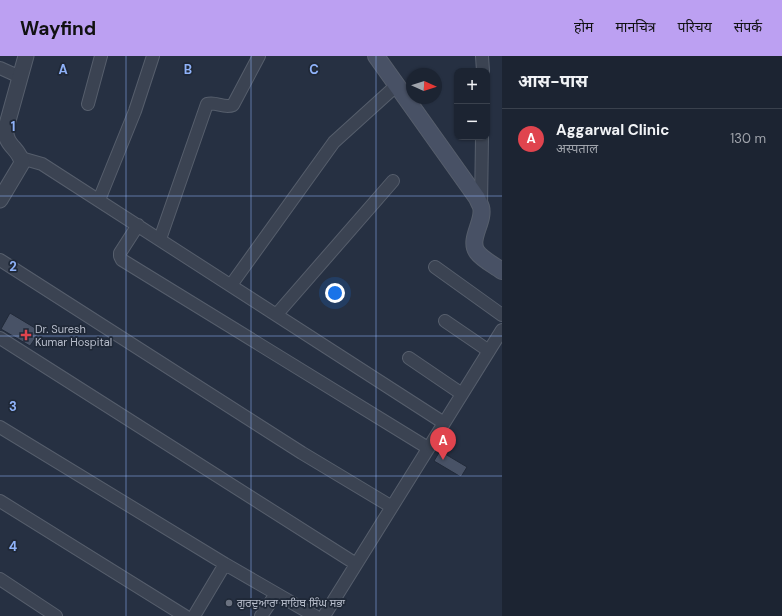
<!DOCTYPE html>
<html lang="hi">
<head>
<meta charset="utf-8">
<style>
  body { margin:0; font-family:"DM Sans","Noto Sans Devanagari","Noto Sans Gurmukhi",sans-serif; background:#29303e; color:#f1f3f6 }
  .controls { position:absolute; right:12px; top:12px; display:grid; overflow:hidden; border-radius:8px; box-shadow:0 1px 3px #0004 }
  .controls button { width:36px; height:36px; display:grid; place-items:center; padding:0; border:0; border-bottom:1px solid #3a414d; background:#1c2432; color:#f1f3f6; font:20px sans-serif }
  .compass { position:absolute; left:406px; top:12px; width:36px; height:36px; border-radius:50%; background:#1c2432; box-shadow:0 1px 3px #0004; rotate:93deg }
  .you { position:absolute; left:335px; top:237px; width:14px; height:14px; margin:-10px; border:3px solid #fff; border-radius:50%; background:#1a73e8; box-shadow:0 0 0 6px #1a73e833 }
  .badge { display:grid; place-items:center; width:26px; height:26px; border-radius:50%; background:#bca0f2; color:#fff; font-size:13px; font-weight:700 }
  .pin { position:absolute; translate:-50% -33px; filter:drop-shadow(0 1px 2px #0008) }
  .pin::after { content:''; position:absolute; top:21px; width:14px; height:12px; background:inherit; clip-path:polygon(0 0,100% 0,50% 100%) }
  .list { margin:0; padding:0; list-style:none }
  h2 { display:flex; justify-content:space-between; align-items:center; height:52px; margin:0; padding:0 16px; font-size:17px }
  h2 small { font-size:13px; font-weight:400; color:#a0a4ac }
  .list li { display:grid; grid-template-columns:26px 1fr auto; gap:12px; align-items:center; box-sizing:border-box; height:60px; padding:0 16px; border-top:1px solid #3a414d }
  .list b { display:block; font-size:15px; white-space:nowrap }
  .list p { margin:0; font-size:13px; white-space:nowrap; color:#a0a4ac }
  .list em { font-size:13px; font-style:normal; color:#a0a4ac }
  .map { position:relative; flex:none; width:502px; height:560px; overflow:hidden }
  header { display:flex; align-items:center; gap:24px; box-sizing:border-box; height:56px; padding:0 20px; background:#bca0f2; color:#111 }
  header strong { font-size:19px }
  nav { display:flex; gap:22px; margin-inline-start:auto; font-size:14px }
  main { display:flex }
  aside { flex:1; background:#1c2432 }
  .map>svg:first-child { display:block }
  .building { fill:#485266; stroke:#212a39 }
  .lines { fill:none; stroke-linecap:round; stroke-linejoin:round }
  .minor-casing { stroke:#565e6c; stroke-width:14 }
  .tertiary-casing { stroke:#565e6c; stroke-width:17 }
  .secondary-casing { stroke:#565e6c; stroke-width:18 }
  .minor { stroke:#3b4352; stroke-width:12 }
  .tertiary { stroke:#3b4352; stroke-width:15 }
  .secondary { stroke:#485165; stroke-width:16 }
  .grid { fill:none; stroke:#8fb2f9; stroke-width:1; stroke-opacity:0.55 }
  .health-dot { fill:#e0444e; stroke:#1f2837; stroke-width:1.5 }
  .worship-dot { fill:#6b7280; stroke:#1f2837; stroke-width:1.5 }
  .labels { text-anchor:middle; stroke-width:3.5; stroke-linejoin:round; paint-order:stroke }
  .poi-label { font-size:11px; fill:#b8becc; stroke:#1f2837; text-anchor:start }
  .grid-label { font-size:13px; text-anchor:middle; font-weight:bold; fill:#8fb2f9; stroke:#1f2837; stroke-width:3.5; stroke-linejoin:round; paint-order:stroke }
</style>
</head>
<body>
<header>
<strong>Wayfind</strong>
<nav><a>होम</a><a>मानचित्र</a><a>परिचय</a><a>संपर्क</a></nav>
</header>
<main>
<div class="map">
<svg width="502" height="560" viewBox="0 0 502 560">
  <rect width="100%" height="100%" fill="#263042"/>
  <!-- building -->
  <path class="building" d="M10 257 40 275 30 290 1 273Z
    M440 395 467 411 461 421 434 405Z"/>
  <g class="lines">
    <defs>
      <path id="minor" d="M482 0 483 15
        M0 12 20 21
        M88 48 101 0
        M21 102 42 108 444 367
        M99 144 135 55 153 0
        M481 150 482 81
        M138 169 120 197V200L122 204 428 392
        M160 183 207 48C216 45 224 53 233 49L259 0
        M0 204 302 397 392 451
        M435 211 502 259
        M231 229 334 86 397 29
        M277 258 393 125
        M445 265 489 295
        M0 282 356 508
        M409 302 462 338
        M0 371 225 508 315 560
        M0 445 185 560
        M0 523 56 560
        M194 560 225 508
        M261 560 276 538
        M324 560 502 274"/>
      <path id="tertiary" d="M0 144 22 107C20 92 4 90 6 72L26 0"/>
      <path id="secondary" d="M376 0 477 142C478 145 480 148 481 151 485 165 468 183 477 196 483 204 494 209 502 215"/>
    </defs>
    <!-- minor casing -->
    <use href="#minor" class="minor-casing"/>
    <!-- tertiary casing -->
    <use href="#tertiary" class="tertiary-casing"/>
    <!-- secondary casing -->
    <use href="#secondary" class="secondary-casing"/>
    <!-- minor -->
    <use href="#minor" class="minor"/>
    <!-- tertiary -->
    <use href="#tertiary" class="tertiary"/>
    <!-- secondary -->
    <use href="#secondary" class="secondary"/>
  </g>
  <!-- grid -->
  <path class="grid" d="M126 0V560M251 0V560M376 0V560M0 140H502M0 280H502M0 420H502"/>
  <!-- markers -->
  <path class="health-dot" d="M24 273h4v4h4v4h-4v4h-4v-4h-4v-4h4z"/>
  <circle class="worship-dot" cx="229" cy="547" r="4"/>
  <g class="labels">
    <!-- poi labels -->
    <g class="poi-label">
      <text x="35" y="277">Dr. Suresh<tspan x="35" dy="13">Kumar Hospital</tspan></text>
      <text x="237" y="551">ਗੁਰਦੁਆਰਾ ਸਾਹਿਬ ਸਿੰਘ ਸਭਾ</text>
    </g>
  </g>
  <g class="grid-label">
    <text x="63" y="18">A</text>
    <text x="188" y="18">B</text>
    <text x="314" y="18">C</text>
    <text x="13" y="75">1</text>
    <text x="13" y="215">2</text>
    <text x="13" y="355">3</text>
    <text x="13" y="495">4</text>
  </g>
</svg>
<div class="controls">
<button>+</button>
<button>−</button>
</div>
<svg class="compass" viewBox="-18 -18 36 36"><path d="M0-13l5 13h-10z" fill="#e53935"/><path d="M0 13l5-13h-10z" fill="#a0a4ac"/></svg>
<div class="you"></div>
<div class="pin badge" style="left:443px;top:404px;background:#e0444e">A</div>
</div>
<aside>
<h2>आस-पास<small></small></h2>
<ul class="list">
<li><span class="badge" style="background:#e0444e">A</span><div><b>Aggarwal Clinic</b><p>अस्पताल</p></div><em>130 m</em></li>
</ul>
</aside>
</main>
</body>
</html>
